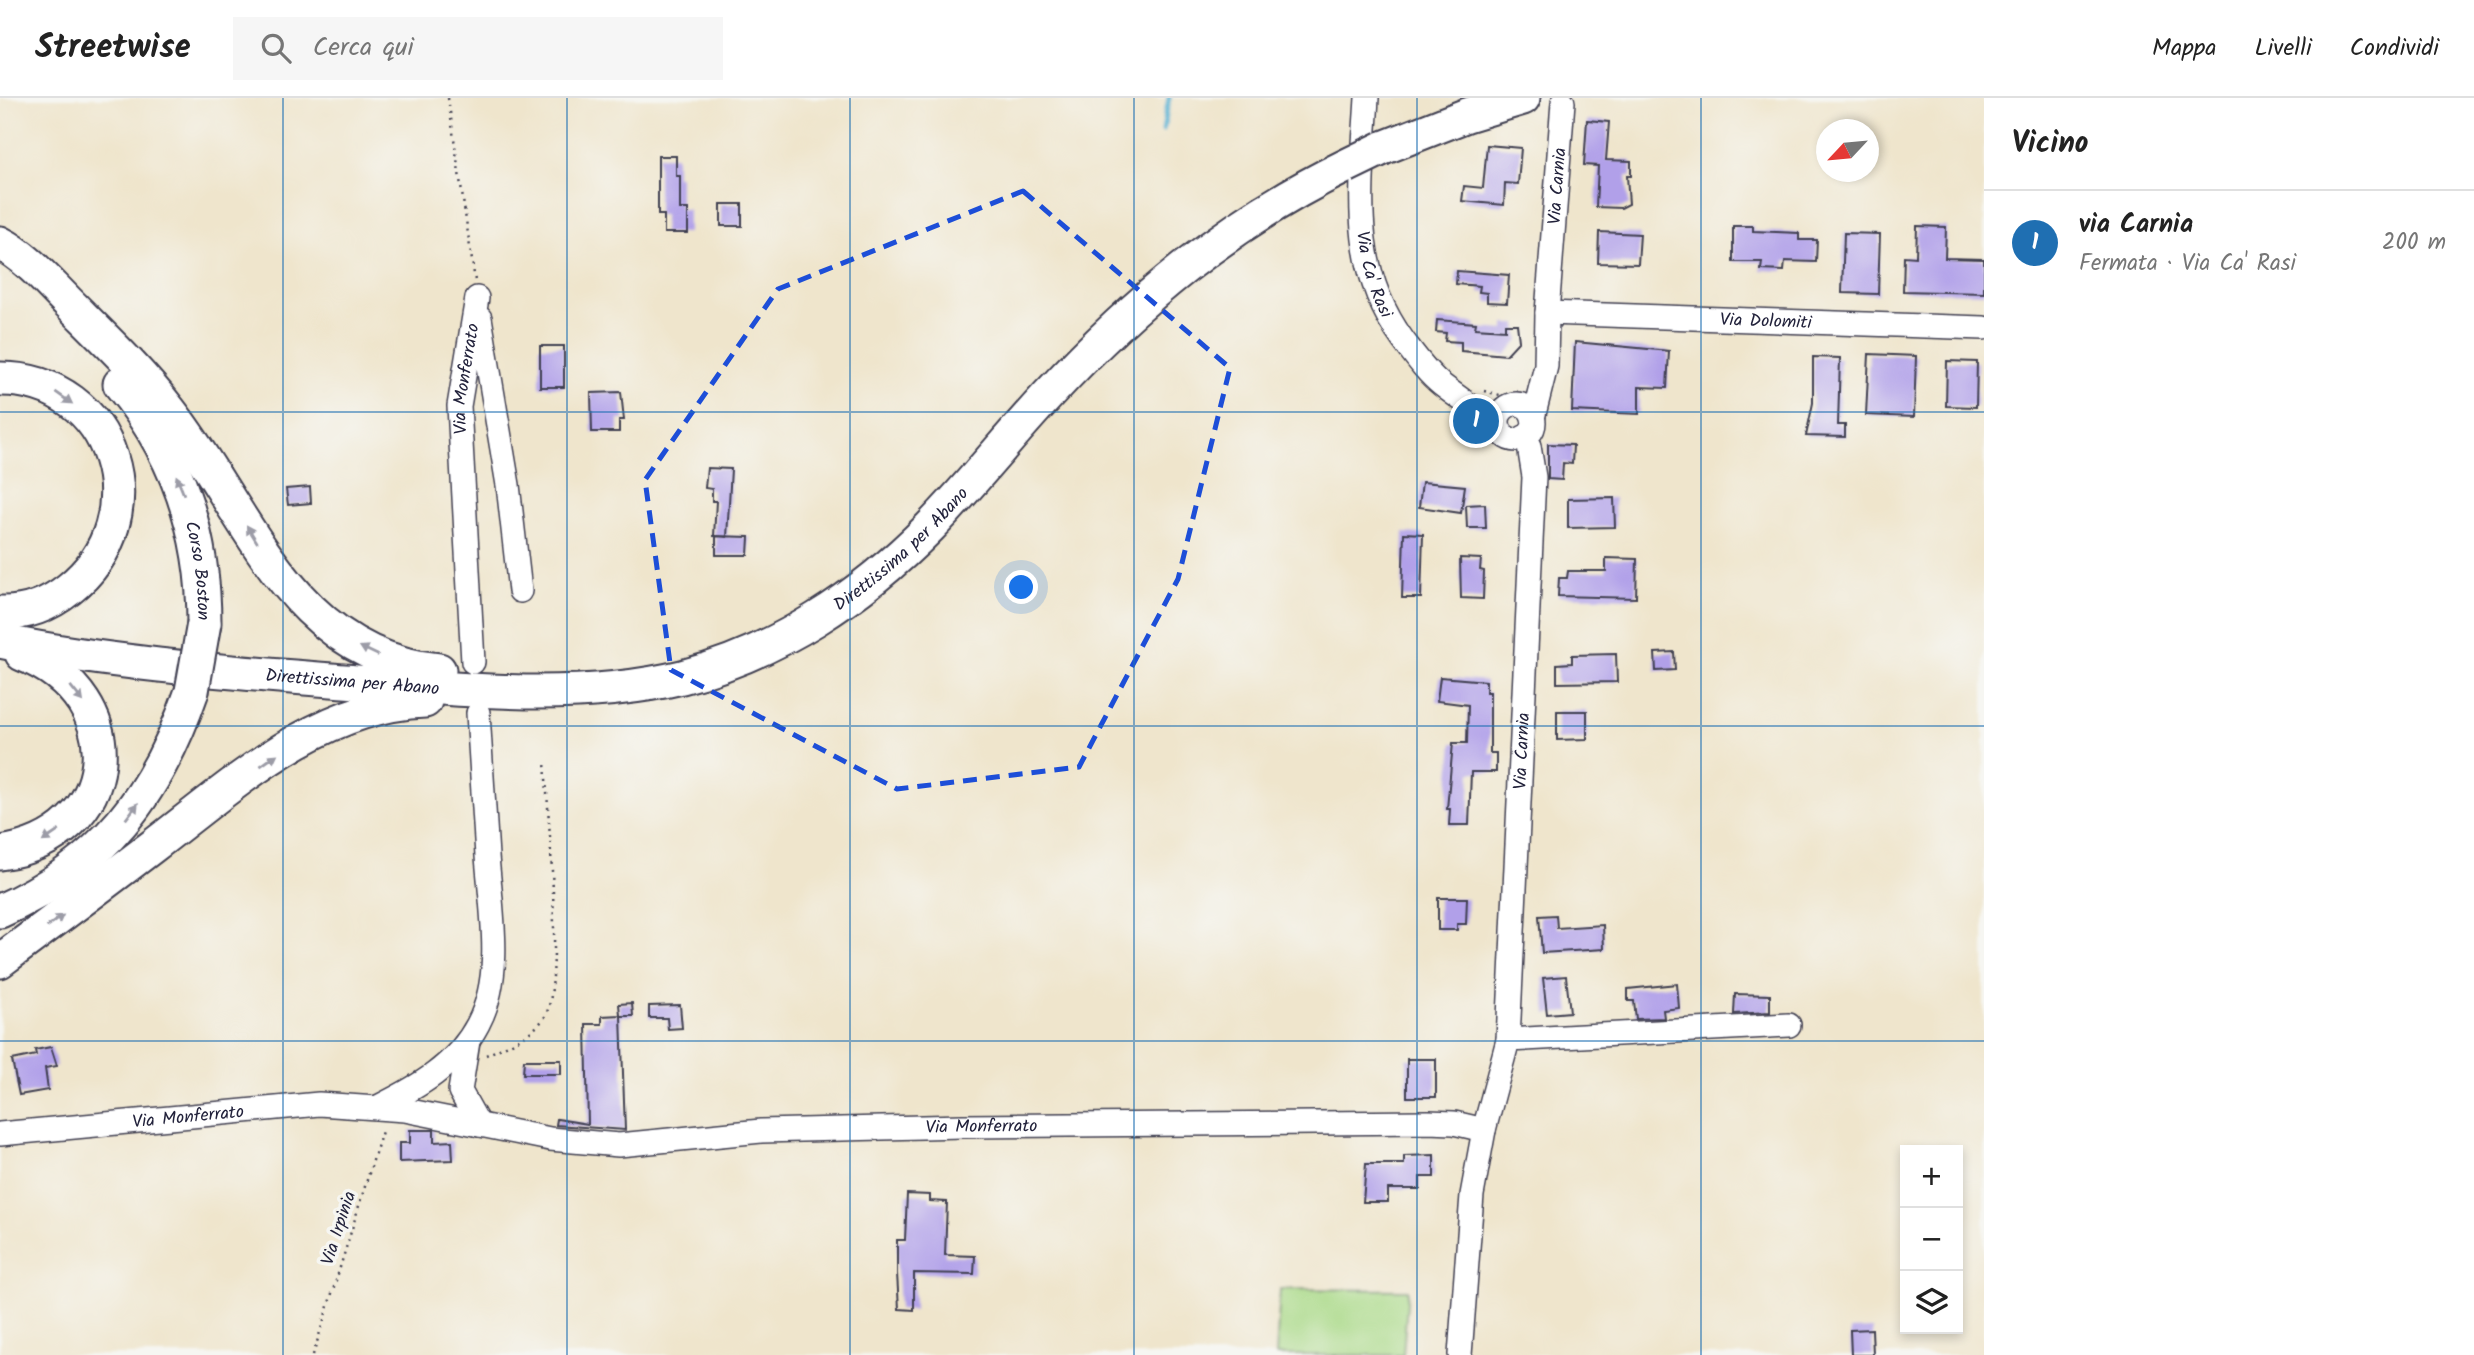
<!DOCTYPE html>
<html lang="it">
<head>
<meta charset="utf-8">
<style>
  body { margin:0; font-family:Kalam,sans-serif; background:#f6f6f6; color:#222 }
  .controls { position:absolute; right:21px; bottom:21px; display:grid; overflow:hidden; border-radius:0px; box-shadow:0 4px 10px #0003 }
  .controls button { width:63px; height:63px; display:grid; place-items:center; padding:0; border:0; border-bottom:2px solid #e0e0e0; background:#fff; color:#222; font:35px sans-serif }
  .compass { position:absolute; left:1816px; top:21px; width:63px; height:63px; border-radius:50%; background:#fff; box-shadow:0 4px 10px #0003; rotate:244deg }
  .you { position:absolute; left:1022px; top:490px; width:24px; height:24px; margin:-18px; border:5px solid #fff; border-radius:50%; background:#1a73e8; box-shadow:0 0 0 10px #1a73e833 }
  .badge { display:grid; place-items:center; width:46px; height:46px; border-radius:50%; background:#1f6fb2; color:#fff; font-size:23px; font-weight:700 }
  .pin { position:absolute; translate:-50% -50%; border:4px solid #fff; box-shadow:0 2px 7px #0006 }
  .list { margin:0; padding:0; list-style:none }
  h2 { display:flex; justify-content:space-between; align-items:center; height:91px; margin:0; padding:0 28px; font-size:30px }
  h2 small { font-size:23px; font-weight:400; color:#767676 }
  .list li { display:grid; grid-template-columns:46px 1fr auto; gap:21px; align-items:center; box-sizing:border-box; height:105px; padding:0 28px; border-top:2px solid #e0e0e0 }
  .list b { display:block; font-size:26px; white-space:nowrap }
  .list p { margin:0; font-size:23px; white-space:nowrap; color:#767676 }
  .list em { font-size:23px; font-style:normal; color:#767676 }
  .icon { flex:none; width:38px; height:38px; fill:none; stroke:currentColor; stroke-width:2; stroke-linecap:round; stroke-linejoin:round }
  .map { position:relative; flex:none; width:1984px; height:1257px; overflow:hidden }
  header { display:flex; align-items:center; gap:42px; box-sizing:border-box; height:98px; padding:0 35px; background:#fff; border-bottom:2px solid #e0e0e0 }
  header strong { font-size:33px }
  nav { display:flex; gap:38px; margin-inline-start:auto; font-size:24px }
  .search { width:490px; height:63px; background:#f6f6f6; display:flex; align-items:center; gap:18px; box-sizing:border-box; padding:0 24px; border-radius:0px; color:#767676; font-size:26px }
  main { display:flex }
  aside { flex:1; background:#fff }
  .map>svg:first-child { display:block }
  .green { fill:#a9d986; stroke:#667e60; stroke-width:2 }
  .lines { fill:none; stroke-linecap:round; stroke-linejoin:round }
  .stream { stroke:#53b0d1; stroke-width:5 }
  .building { fill:#b1a0e9 }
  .minor-casing { stroke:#413f51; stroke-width:26 }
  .highway-casing { stroke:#413f51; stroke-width:37 }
  .path { stroke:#413f51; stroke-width:2.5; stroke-dasharray:2 5; stroke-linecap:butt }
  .minor { stroke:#fff; stroke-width:23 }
  .highway { stroke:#fff; stroke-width:33 }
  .highway-bridge-casing { stroke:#413f51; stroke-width:37; stroke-linecap:butt }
  .highway-bridge { stroke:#fff; stroke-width:33 }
  .oneway { fill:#9c9ca7 }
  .marked { fill:none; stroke:#1d4ed8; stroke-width:5; stroke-dasharray:14 9; stroke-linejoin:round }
  .grid { fill:none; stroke:#1f6fb2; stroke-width:2; stroke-opacity:0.55 }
  .labels { text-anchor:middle; stroke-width:7; stroke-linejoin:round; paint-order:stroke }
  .street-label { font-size:18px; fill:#22223b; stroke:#f6f6f2 }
</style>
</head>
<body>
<header>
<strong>Streetwise</strong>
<div class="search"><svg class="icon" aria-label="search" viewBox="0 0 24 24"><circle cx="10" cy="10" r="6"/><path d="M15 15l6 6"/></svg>Cerca qui</div>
<nav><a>Mappa</a><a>Livelli</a><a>Condividi</a></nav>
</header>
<main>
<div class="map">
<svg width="1984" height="1257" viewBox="0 0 1984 1257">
  <rect width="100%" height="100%" fill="#f6f6f2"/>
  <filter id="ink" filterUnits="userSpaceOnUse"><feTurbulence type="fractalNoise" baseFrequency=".0143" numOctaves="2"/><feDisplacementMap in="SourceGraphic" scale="14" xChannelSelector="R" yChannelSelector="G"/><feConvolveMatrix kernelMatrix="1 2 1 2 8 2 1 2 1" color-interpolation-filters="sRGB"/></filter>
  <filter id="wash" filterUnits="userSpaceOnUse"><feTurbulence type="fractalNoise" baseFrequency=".00686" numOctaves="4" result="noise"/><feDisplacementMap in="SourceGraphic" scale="28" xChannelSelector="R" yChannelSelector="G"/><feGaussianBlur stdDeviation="1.57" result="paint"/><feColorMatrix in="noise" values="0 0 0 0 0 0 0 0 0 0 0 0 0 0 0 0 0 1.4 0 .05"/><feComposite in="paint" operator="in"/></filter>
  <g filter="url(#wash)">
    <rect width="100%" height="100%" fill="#efe5cc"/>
    <!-- green -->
    <path class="green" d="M1280 1191 1408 1192 1403 1257H1276Z"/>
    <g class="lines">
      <!-- stream -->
      <path class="stream" d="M1163 32 1169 0"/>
    </g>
    <g id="blocks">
      <!-- building -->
      <path class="building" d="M1587 22 1609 24 1606 62 1631 63V78H1627L1629 106 1621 110 1596 109 1598 68 1584 67Z
        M1487 47 1521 50 1518 86 1505 85 1504 107 1462 103 1464 88 1483 90Z
        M658 58H676V78H680V111H688V135H664V117H658Z
        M721 106H742V128H721Z
        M1733 128H1753V133L1799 135V142H1817L1816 164 1785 163 1784 173 1761 172 1762 164H1733Z
        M1917 128 1946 129 1945 160 1984 161V195L1903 193 1904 158 1916 159Z
        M1599 134 1640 136 1638 166 1598 165Z
        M1844 135 1880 136 1878 196 1842 195Z
        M1457 173 1509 177 1507 205 1487 204V195L1479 194 1480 188 1456 186Z
        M1437 222 1476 225 1475 230 1505 232V226H1517L1519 243 1506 257 1461 253V244L1445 243 1446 235 1436 234Z
        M1575 244 1669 253 1667 290 1639 289V316L1572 313Z
        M540 248H564V289H540Z
        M1869 256 1916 258 1914 319 1866 317Z
        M1813 259 1840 260 1838 327H1845V339L1806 338 1813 305Z
        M1947 263 1977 264 1976 309 1946 308Z
        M621 294 624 322H619V334H592L591 295Z
        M1548 346 1573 347 1572 366 1563 365 1562 382 1548 381Z
        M707 370 731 371 727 439 714 438 716 403H712V391L705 390Z
        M1422 384 1465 388 1461 415 1419 409Z
        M310 389 311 405 288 407 286 391Z
        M1614 400 1615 429 1568 430V401Z
        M1485 406 1486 430H1467L1466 407Z
        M1404 435 1423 436 1421 500H1402Z
        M716 438 749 439 748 457H716Z
        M1460 460 1481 461 1480 472 1484 473 1483 501 1461 500Z
        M1606 460 1637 461 1636 500 1558 498 1559 480H1567L1568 473H1606Z
        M1674 554 1675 572 1656 573 1655 555Z
        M1616 556 1617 584 1557 585V566L1572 565V557Z
        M1440 579 1486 583V594H1490V655H1496V674H1471L1469 727H1449L1450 711H1447L1453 645H1467L1468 607 1437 603Z
        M1557 613H1587V641L1557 642Z
        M1438 800H1467L1466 826H1457V832H1438Z
        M1556 817 1557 830 1603 827 1604 851 1542 855 1539 818Z
        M1566 878 1570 914 1547 916 1543 880Z
        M1677 886 1679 910 1663 912 1664 920 1636 921 1634 903H1628V891Z
        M1735 896 1770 897V914L1734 916Z
        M632 905 633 918H621L625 1032 556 1027 557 1021 588 1026 586 926H602V918L620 917 619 906Z
        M680 907 682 930 668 931 667 920H649V908Z
        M51 949 57 968 45 970 48 992 19 997 12 962 36 957 35 952Z
        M1407 961H1436V999H1407Z
        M524 962H561V976H523Z
        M410 1032H434V1044L452 1043 453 1062 399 1064V1045H410Z
        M1434 1057V1079H1420V1091H1388V1104H1363L1366 1066H1404V1058Z
        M907 1096 930 1097V1103L947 1104 945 1157 975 1158 974 1176 914 1175V1212L899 1211 897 1175V1142H905Z
        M1872 1231 1873 1257H1851L1850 1232Z"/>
    </g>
  </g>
  <g filter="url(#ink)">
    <use href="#blocks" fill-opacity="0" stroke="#413f51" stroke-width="2"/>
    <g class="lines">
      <defs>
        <g id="minor">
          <path id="s1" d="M1367 0C1362 89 1348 166 1403 242 1415 258 1427 275 1442 287 1460 301 1480 314 1498 328"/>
          <path id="s2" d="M1547 215 1984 230"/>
          <path d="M480 220 508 387 520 493"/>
          <circle cx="1516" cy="324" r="18"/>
          <path id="s3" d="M1533 320 1546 268 1547 215 1563 4"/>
          <path id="s4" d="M473 564 459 308 477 200"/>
          <path d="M1508 942 1789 927"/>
          <path d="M468 943 460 993 479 1027"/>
          <path d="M378 1009C418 989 456 968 478 926 504 877 491 812 487 758 484 711 481 663 478 615"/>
          <path id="s5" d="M0 1036 319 1006 405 1012 550 1041 619 1047 761 1033 963 1028 1428 1024 1454 1025 1484 1032"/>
          <path id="s6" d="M1460 1257 1472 1097 1484 1032 1508 942 1534 379 1529 348 1524 339"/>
        </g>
        <g id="highway">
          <path d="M1383 50 1467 17 1523 0"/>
          <path d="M0 145C26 158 48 184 68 204 103 239 140 274 170 313 248 413 292 559 439 572"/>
          <path d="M0 281C115 280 158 421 69 491 49 507 26 516 0 515"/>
          <path id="s7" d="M120 286C177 355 204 435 204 525"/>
          <path id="s8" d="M0 543C113 566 229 574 344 583 453 591 576 605 682 579 777 555 862 498 930 429 971 387 1008 340 1048 297 1135 203 1230 124 1346 68"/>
          <path d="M0 755C121 738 135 601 22 556"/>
          <path d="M0 813C103 767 156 698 192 593"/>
          <path d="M0 863C51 825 102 787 153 748 233 687 319 607 425 603"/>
        </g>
      </defs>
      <!-- minor casing -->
      <use href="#minor" class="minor-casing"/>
      <!-- highway casing -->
      <use href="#highway" class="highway-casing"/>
      <!-- path -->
      <path class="path" d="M448 0 475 183
        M1484 293 1504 298 1518 293
        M486 957C504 949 533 937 544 920 565 890 547 709 545 663
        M313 1257 383 1030"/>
      <!-- minor -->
      <use href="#minor" class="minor"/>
      <!-- highway -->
      <use href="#highway" class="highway"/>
      <defs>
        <path id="highway-bridge" d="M1346 68 1383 50
          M192 593 204 525"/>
      </defs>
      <!-- highway-bridge casing -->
      <use href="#highway-bridge" class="highway-bridge-casing"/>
      <!-- highway-bridge -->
      <use href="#highway-bridge" class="highway-bridge"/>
    </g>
    <!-- one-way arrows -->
    <defs><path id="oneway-solid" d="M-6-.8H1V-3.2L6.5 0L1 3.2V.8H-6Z" transform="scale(1.75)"/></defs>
    <g class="oneway">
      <use href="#oneway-solid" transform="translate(64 300) rotate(35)"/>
      <use href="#oneway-solid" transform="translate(180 387) rotate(-112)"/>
      <use href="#oneway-solid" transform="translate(252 436) rotate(-122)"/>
      <use href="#oneway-solid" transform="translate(369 553) rotate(-154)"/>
      <use href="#oneway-solid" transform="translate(77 596) rotate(51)"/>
      <use href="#oneway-solid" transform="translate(269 662) rotate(-35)"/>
      <use href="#oneway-solid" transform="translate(132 713) rotate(-53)"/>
      <use href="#oneway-solid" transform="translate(51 738) rotate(146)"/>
      <use href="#oneway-solid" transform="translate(55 823) rotate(-35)"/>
    </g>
  </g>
  <!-- marked area -->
  <path class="marked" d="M1023 93 1230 270 1178 481 1079 669 897 691 671 572 645 382 778 191Z"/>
  <!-- grid -->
  <path class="grid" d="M283 0V1257M567 0V1257M850 0V1257M1134 0V1257M1417 0V1257M1701 0V1257M0 314H1984M0 628H1984M0 943H1984"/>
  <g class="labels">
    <!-- street labels -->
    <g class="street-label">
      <text dy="6" stroke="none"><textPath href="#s3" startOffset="234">Via Carnia</textPath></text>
      <text dy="6" stroke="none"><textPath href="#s1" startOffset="178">Via Ca' Rasi</textPath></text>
      <text dy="6" stroke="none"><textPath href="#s2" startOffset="219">Via Dolomiti</textPath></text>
      <text dy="6" stroke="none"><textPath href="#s4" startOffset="284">Via Monferrato</textPath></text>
      <text dy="6" stroke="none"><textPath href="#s8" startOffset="943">Direttissima per Abano</textPath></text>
      <text dy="6" stroke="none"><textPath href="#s7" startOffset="206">Corso Boston</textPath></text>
      <text dy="6" stroke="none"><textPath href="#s8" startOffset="355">Direttissima per Abano</textPath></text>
      <text dy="6" stroke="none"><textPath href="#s6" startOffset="609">Via Carnia</textPath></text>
      <text dy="6" stroke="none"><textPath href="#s5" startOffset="189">Via Monferrato</textPath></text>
      <text dy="6" stroke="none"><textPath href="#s5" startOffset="987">Via Monferrato</textPath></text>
      <text transform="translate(338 1130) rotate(-72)" y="6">Via Irpinia</text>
    </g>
  </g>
</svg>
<div class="controls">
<button>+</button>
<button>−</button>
<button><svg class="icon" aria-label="layers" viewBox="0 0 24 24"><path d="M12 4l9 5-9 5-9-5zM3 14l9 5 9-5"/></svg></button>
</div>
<svg class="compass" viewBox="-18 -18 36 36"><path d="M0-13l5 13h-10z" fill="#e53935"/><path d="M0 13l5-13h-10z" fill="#767676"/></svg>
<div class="you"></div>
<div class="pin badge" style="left:1476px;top:323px">1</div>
</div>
<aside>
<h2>Vicino<small></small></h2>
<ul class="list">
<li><span class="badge">1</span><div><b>via Carnia</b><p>Fermata · Via Ca' Rasi</p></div><em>200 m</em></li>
</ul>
</aside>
</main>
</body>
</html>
